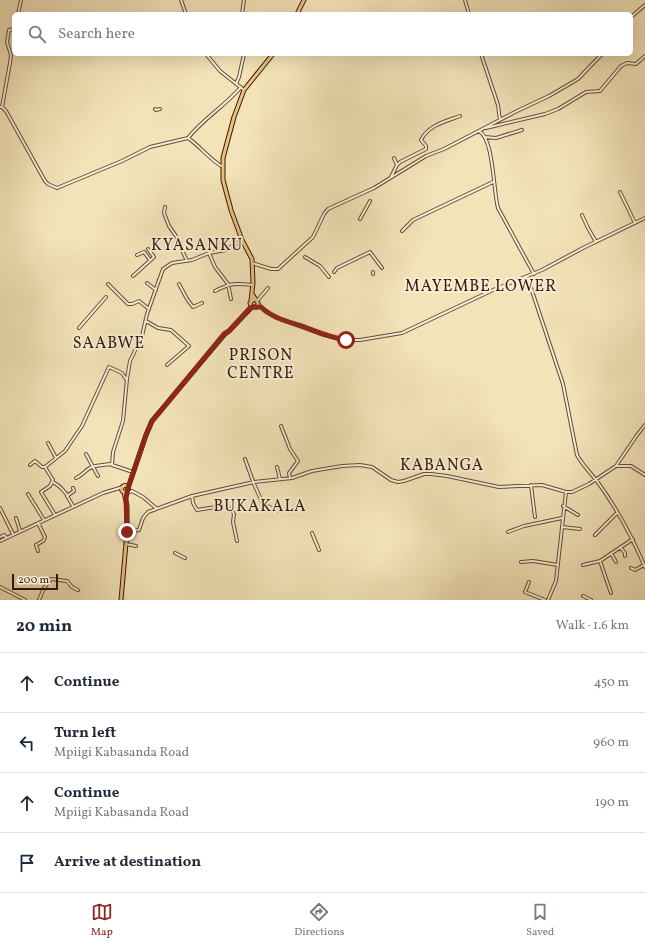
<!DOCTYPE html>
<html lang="en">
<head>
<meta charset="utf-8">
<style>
  body { margin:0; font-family:Vollkorn,serif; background:#f2f2f3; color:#1f2937 }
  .scale { position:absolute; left:12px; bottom:10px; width:46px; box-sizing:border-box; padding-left:4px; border:2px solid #35190f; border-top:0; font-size:11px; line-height:14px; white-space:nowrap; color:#35190f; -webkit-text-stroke:3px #f7edd2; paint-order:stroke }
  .stop { position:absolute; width:12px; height:12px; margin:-9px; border:3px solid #8f2418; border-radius:50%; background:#fff }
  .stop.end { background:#8f2418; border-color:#fff; box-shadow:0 1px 4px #0008 }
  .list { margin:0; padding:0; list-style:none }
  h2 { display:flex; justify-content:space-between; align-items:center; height:52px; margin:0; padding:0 16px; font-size:17px }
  h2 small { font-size:13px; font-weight:400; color:#747a83 }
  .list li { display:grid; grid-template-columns:26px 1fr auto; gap:12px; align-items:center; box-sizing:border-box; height:60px; padding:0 16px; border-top:1px solid #e0e1e3 }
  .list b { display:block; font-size:15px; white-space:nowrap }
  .list p { margin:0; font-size:13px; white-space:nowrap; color:#747a83 }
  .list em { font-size:13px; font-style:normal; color:#747a83 }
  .icon { flex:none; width:22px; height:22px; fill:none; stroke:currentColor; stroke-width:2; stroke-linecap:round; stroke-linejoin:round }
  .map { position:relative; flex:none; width:645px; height:600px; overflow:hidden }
  .search { position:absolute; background:#fff; box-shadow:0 4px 16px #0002; left:12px; right:12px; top:12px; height:44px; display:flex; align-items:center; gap:10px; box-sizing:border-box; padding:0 14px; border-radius:6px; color:#747a83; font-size:15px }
  .sheet { height:292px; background:#fff }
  nav { display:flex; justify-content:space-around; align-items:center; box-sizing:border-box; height:56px; border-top:1px solid #e0e1e3; background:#fff; font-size:11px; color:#747a83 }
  nav a { display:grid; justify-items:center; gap:2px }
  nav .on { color:#8f2418 }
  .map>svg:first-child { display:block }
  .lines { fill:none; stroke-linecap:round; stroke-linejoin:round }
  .minor-casing { stroke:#644c3a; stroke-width:4 }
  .major-casing { stroke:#35190f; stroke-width:5 }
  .minor { stroke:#f7edd2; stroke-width:2 }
  .major { stroke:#eac27c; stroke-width:3 }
  .route { stroke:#8f2418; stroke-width:5 }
  .labels { text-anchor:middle; stroke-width:4; stroke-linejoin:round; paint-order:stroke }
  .quarter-label { font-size:16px; letter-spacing:1px; fill:#35190f; stroke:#f7edd2 }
</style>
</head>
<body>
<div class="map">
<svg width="645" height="600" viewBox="0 0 645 600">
  <rect width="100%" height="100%" fill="#f3e3b9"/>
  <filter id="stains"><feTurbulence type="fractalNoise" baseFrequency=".005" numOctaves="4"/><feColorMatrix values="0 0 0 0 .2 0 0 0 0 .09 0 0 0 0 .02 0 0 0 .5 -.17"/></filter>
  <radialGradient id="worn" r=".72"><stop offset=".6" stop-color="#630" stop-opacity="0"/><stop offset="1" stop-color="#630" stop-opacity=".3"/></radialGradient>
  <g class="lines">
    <defs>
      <path id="minor" d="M181 0 186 14
        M465 0 469 14
        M18 14 21 0
        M242 14 244 0
        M631 17 645 5
        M206 54 220 71 244 90
        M481 54 498 105 500 120
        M236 84 239 77 244 54
        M0 107H2L6 111 45 181 48 184 57 188 122 161 150 147 188 138C201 147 209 159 223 167
        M2 107 10 63 11 55 7 42 9 30 14 29
        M155 109 156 110 160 109
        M486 128 545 114 558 109 586 92 600 91 621 66 627 63 636 64 645 56
        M479 131C494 139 493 190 498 208L534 274
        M485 137 496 138 522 130
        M188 138C203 119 225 106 241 87
        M397 165 400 162 426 149V146L421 140C428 125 447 121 460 116
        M391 177 397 165 394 158
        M620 192 635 223
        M165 207 164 213 169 226 180 242 181 248 187 261
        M582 215 588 228 596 242
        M360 219 370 201
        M402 231 413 220 493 182
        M209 253 215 267 228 284 231 299
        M137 255 144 252 150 260
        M305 257 320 266 329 277
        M252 263 271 269H278L313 237 324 214 328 209 374 188 426 156 444 149 517 111 549 96 578 79 602 54
        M334 272 337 268 370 252 382 268
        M373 274V272
        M133 276 154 257 148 249
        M525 279 530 285 563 384 577 455C583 466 592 474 599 484 618 510 633 539 645 567
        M147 283 156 290
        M108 284 128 304H132L139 301 149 309
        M179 284 187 299 193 307 202 303
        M215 291C231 283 234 283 252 285
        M257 301 268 288
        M258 304 266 312 275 317 324 335 346 340H360L402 333 493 290 542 270 583 248 645 218
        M146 321 158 328 171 330 189 346 167 365
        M79 328 106 297
        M281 426 290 449 298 461 289 473 290 478
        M48 443 56 458
        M86 454 98 476
        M245 459 254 484 263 504 279 511
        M30 465 35 461 42 467H45
        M616 466H631L645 475
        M277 467 280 479
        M133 472 112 465 113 452 123 421 127 379 130 361 142 336 147 314 163 269 172 263 192 260 209 253 226 250 242 240
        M76 478C83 475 86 469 92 467 98 465 105 465 111 464
        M52 482C59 484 63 490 68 496
        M531 485 535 517
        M128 493 132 491 143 497 156 508
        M28 494 44 520
        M192 496 193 503 197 510 222 506 231 509 234 514 233 522 237 541
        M73 506 67 496 74 491 73 488
        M563 506 578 515
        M0 508 13 534
        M55 515 41 492 50 486 53 480 45 467 65 451 82 426 109 367 122 373 126 379
        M16 518 20 531
        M562 527 580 529
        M127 532 139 530 143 518 148 512 192 496 254 482 292 478 312 471 342 466 360 465 372 467 391 480 398 482 404 481 424 474H431L447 476 499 487 542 485 566 492H572L589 484 616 466 637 435 645 425
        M508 532 524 526 562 518
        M312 533 319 550
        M595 535 617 513
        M0 537 4 535 6 537
        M0 541 103 493 123 487
        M126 544 136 546
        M620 547 625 553V556
        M38 551 36 545 43 541 45 537 38 523
        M175 553 185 558
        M612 555 616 562
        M600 561 611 593
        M521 562 533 561 558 565
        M583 565 600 561 633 539
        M631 568 635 570 644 565
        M529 582 525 592 545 600
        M0 587 25 600
        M583 596 591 600
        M39 600 44 588 51 579 67 581 72 587 78 590
        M548 600 556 581 566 492"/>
      <path id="major" d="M297 14 304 0
        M252 294 258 303 257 307H253L251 306 250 303 254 299
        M251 301 253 283 252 259 242 240 231 210 223 180V158L234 117 244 90 273 54
        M121.5 489a3.5 3.5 0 1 1 7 0a3.5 3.5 0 1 1-7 0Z
        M128 488 146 435 152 421 225 334 229 331 252 307
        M121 600 127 532V506L124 492"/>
    </defs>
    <!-- minor casing -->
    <use href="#minor" class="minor-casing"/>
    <!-- major casing -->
    <use href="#major" class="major-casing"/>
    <!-- minor -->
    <use href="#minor" class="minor"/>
    <!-- major -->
    <use href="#major" class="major"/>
  </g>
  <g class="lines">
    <!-- route -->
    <path class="route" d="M127 532 126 498 128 488 146 435 152 421 158 414 224 334 229 331 250 308 252 307H261C274 319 290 322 307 328 320 333 332 338 346 340"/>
  </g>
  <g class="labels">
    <!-- quarter labels -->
    <g class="quarter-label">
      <text x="197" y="250">KYASANKU</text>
      <text x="481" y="291">MAYEMBE LOWER</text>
      <text x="109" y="348">SAABWE</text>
      <text x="261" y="360">PRISON<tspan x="261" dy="18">CENTRE</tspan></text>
      <text x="442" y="470">KABANGA</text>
      <text x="260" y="511">BUKAKALA</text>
    </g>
  </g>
  <rect width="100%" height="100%" filter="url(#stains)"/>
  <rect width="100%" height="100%" fill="url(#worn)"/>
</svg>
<div class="scale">200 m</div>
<div class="stop" style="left:346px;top:340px"></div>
<div class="stop end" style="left:127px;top:532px"></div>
<div class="search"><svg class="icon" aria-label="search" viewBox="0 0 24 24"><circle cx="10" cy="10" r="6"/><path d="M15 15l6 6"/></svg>Search here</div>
</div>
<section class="sheet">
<h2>20 min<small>Walk · 1.6 km</small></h2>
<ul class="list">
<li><svg class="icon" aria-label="ahead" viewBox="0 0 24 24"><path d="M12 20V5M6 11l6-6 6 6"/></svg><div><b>Continue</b></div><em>450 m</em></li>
<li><svg class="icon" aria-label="left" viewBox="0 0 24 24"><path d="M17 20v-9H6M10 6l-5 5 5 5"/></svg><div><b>Turn left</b><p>Mpiigi Kabasanda Road</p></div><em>960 m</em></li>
<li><svg class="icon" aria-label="ahead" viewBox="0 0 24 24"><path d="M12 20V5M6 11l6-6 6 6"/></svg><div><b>Continue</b><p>Mpiigi Kabasanda Road</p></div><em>190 m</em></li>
<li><svg class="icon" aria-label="arrive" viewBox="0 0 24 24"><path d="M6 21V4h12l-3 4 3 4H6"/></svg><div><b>Arrive at destination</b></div></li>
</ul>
</section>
<nav>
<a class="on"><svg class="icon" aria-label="map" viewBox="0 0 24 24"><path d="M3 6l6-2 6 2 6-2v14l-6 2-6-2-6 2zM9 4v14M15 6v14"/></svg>Map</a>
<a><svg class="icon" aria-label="directions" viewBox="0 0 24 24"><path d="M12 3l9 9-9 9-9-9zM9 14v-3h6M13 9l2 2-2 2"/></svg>Directions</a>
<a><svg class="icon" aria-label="saved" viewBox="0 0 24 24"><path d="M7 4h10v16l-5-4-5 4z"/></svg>Saved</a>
</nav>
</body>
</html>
